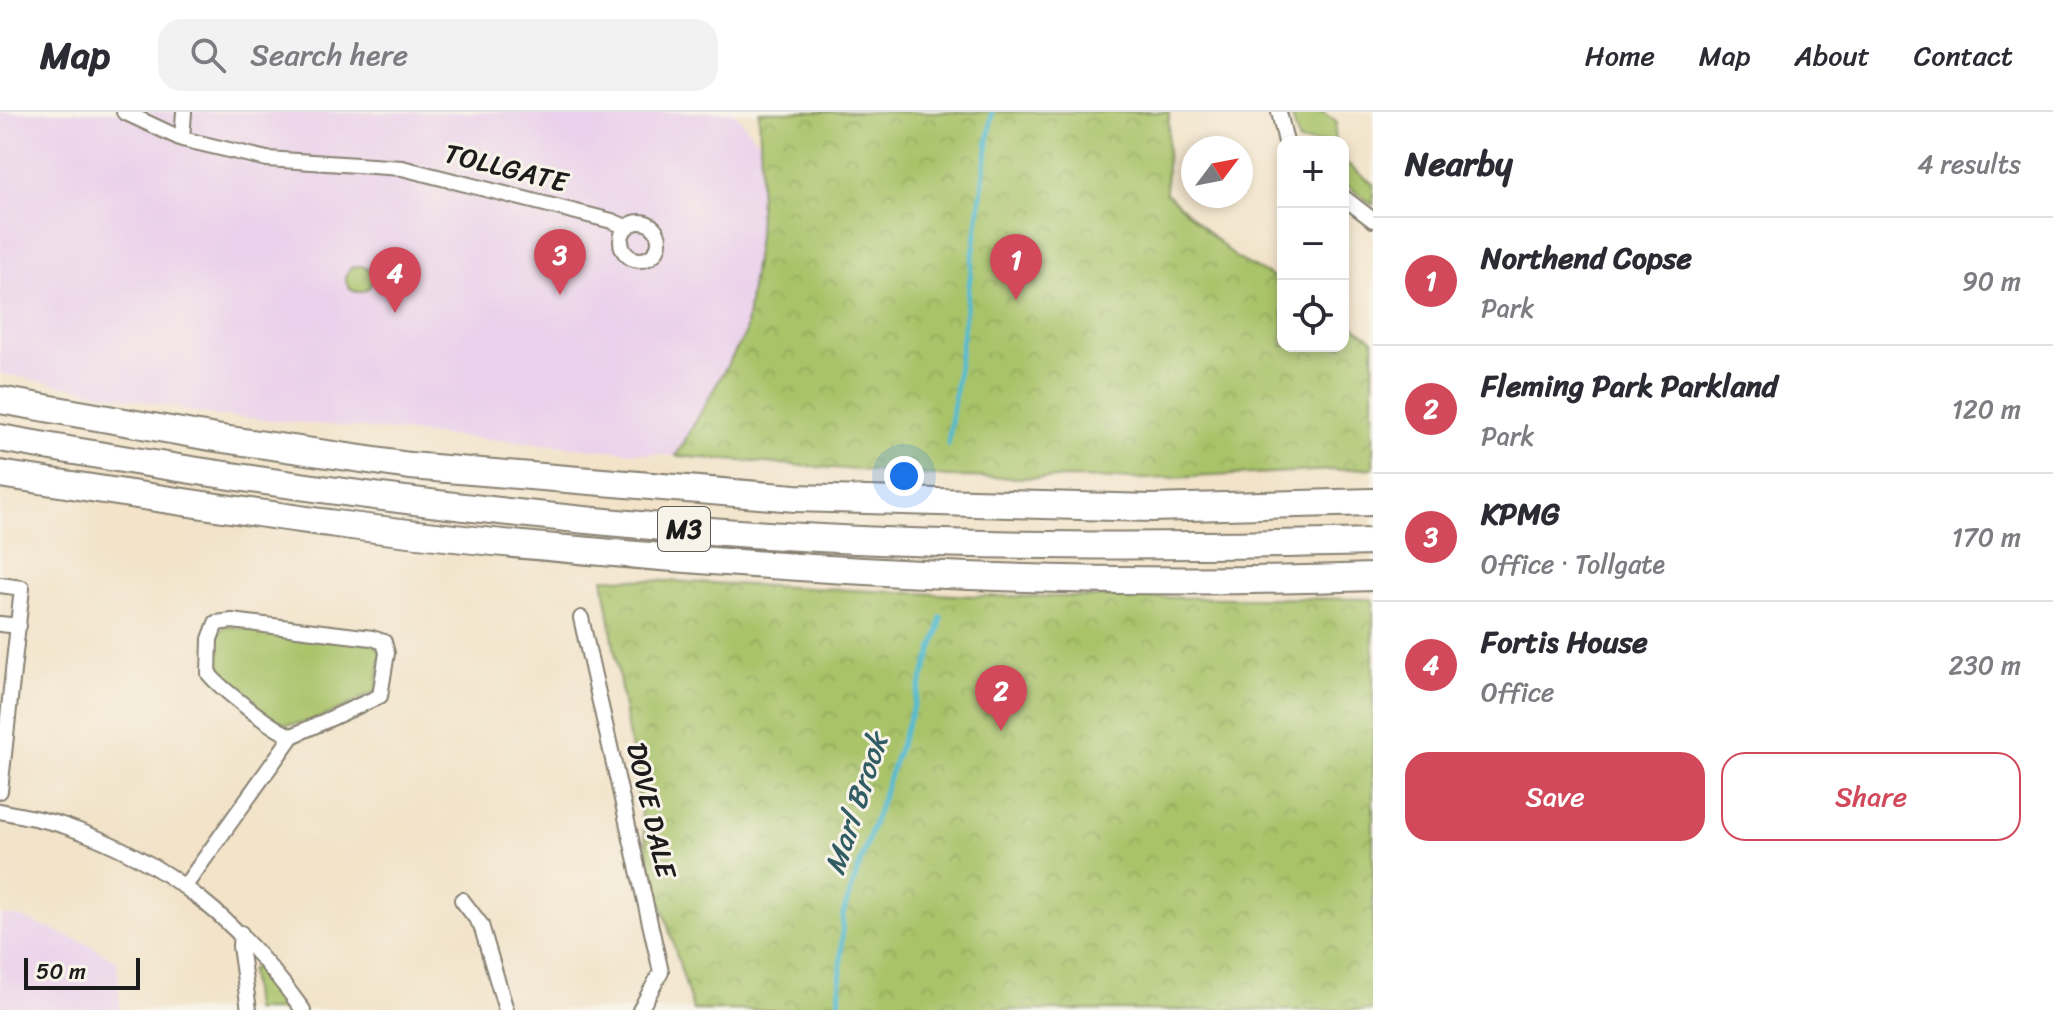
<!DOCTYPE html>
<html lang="en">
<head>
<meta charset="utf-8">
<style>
  body { margin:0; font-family:Sriracha,sans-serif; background:#f2f2f3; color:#2b2b33 }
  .controls { position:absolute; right:24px; top:24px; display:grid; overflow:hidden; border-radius:16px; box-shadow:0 4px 12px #0003 }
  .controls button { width:72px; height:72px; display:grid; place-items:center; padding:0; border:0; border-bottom:2px solid #e1e1e2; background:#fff; color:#2b2b33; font:40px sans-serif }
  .compass { position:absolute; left:1181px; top:24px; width:72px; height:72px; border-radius:50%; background:#fff; box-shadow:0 4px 12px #0003; rotate:58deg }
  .scale { position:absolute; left:24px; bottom:20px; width:116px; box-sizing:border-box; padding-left:8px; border:4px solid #1c1c1c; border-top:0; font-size:22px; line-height:28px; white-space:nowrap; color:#1c1c1c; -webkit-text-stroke:6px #f7f3e8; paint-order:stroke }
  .you { position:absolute; left:904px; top:364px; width:28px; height:28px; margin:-20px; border:6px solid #fff; border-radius:50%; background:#1a73e8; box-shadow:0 0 0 12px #1a73e833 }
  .badge { display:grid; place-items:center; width:52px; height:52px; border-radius:50%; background:#d1495b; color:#fff; font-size:26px; font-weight:700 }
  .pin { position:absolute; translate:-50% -66px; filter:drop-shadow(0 2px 4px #0008) }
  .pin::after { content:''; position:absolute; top:42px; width:28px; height:24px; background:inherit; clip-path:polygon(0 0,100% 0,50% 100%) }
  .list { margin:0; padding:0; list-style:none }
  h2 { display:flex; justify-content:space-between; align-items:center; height:104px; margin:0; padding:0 32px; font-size:34px }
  h2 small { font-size:26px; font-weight:400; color:#7c7c81 }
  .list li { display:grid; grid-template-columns:52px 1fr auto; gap:24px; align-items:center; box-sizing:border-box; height:128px; padding:0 32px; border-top:2px solid #e1e1e2 }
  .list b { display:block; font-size:30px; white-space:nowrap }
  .list p { margin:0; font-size:26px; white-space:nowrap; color:#7c7c81 }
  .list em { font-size:26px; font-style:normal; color:#7c7c81 }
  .actions { display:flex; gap:16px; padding:24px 32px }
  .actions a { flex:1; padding:18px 0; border:2px solid #d1495b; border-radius:24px; text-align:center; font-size:28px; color:#d1495b }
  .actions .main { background:#d1495b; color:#fff }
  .icon { flex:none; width:44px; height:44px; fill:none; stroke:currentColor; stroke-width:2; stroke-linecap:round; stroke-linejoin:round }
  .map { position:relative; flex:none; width:1373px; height:898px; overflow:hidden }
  header { display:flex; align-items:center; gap:48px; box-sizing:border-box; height:112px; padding:0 40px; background:#fff; border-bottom:2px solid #e1e1e2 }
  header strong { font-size:38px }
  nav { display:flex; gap:44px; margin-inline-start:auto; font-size:28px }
  .search { width:560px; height:72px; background:#f2f2f3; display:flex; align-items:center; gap:20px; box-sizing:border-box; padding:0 28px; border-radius:24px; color:#7c7c81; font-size:30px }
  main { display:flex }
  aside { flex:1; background:#fff }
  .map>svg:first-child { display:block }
  .built { fill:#ebd1eb }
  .grass { fill:#a9c369; stroke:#627042; stroke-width:2 }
  .park { fill:url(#park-crowns); stroke:#627042; stroke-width:2 }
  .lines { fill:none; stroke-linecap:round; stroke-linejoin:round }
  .stream { stroke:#53bbd1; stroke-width:5 }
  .street-casing { stroke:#878072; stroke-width:18 }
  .highway-casing { stroke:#878072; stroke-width:30 }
  .street { stroke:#fff; stroke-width:14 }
  .highway { stroke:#fff; stroke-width:26 }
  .labels { text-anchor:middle; stroke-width:6; stroke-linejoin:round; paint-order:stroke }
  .shield { fill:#f7f3e8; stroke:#5e5c59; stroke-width:2 }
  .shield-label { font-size:26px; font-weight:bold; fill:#1c1c1c }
  .street-label { font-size:28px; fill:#1c1c1c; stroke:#f7f3e8 }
  .water-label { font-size:30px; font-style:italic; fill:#325c64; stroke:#f7f3e8 }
</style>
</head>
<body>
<header>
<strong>Map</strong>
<div class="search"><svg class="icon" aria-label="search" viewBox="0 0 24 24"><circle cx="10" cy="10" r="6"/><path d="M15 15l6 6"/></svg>Search here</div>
<nav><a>Home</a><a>Map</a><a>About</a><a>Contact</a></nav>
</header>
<main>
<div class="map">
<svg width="1373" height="898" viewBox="0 0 1373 898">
  <defs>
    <pattern id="park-crowns" width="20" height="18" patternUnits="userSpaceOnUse" patternTransform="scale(2)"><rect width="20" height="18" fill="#a9c369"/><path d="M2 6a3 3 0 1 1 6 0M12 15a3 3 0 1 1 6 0" fill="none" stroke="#91a75a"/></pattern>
  </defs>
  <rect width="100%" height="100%" fill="#f7f3e8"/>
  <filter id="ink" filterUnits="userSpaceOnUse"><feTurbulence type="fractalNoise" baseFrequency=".0125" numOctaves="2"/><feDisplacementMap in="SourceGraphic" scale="16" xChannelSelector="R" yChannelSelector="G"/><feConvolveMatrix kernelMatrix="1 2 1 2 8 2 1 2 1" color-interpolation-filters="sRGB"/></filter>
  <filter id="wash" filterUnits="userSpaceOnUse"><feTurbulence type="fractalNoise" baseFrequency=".006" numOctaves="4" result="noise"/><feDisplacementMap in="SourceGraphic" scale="32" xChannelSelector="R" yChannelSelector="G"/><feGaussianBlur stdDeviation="1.8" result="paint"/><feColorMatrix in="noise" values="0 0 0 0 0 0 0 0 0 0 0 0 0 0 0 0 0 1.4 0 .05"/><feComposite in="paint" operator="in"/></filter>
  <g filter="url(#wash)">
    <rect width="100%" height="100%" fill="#f2e3c9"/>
    <!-- built -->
    <path class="built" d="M0 0H734L760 31 758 124 745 222 676 344 213 303 0 261Z
      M0 803 20 805 88 832 117 849 120 898H0Z"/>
    <!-- grass -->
    <path class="grass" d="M1291 0H1323L1336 10 1334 30H1299Z
      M1345 50 1373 72V93L1343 70Z
      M346 167a13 13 0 1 1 26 0a13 13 0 1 1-26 0Z
      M225 514 372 530 381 540 377 579C352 590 302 622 276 609 255 598 235 577 216 562V524Z
      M256 854 262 858 292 898H254L250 858Z"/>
    <!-- park -->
    <path class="park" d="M759 0H1169L1166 81 1236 146 1283 170V234H1343V205L1373 228V356L1149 367 951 365 676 344 745 222 758 124 761 55Z
      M603 466 976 484 1373 487V898H693L649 750Z"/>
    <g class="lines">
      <!-- stream -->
      <path class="stream" d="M948 333 992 0
        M839 898 843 802 939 518 941 505"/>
    </g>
  </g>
  <g filter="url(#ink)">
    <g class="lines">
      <defs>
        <path id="street" d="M124 0 182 27 267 47 402 56 612 109 626 115
          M1279 0 1286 30
          M182 27 184 0
          M1343 85 1373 108
          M621 129a19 19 0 1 1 38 0a19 19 0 1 1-38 0Z
          M0 473 22 476 0 679
          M581 506 661 860 640 898
          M0 512 19 514
          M0 699C22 704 44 707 65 714 169 749 240 810 303 898
          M185 774 292 624C276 620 220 576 209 562L210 527 216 511 232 509 372 526 384 530 387 541 380 584 292 624
          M462 788 481 813 506 898
          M241 821 240 834 249 898"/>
        <path id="highway" d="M0 288 216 326 410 354 795 386 1151 396 1373 390
          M0 326C223 366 447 397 673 416 905 436 1140 436 1373 430
          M0 362C112 379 224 397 336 412 448 427 561 437 674 446 906 465 1140 474 1373 465"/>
      </defs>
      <!-- street casing -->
      <use href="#street" class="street-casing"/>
      <!-- highway casing -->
      <use href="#highway" class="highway-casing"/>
      <!-- street -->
      <use href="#street" class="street"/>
      <!-- highway -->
      <use href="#highway" class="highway"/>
    </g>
  </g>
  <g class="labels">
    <!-- shield labels -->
    <rect class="shield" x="658" y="395" width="52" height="44" rx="6"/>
    <g class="shield-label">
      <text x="684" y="426">M3</text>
    </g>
    <!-- street labels -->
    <g class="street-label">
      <text transform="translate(506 55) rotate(14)" y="10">TOLLGATE</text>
      <text transform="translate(652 698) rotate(77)" y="10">DOVE DALE</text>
    </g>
    <!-- water labels -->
    <g class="water-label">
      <text transform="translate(856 692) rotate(-72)" y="10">Marl Brook</text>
    </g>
  </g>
</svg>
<div class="controls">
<button>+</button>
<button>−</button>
<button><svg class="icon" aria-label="locate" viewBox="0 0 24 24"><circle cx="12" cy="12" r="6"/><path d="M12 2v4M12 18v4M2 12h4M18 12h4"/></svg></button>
</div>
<svg class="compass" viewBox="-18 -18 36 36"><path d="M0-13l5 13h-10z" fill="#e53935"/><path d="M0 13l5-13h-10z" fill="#7c7c81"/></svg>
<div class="scale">50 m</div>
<div class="you"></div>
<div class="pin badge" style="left:1016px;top:188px">1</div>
<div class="pin badge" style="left:1001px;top:619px">2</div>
<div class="pin badge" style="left:560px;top:183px">3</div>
<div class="pin badge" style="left:395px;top:201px">4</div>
</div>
<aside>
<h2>Nearby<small>4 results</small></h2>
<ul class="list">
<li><span class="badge">1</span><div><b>Northend Copse</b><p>Park</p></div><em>90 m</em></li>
<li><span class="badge">2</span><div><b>Fleming Park Parkland</b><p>Park</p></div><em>120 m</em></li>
<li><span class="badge">3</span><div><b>KPMG</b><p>Office · Tollgate</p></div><em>170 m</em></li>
<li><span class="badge">4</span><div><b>Fortis House</b><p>Office</p></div><em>230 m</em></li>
</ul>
<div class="actions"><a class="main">Save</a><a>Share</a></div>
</aside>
</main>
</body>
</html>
